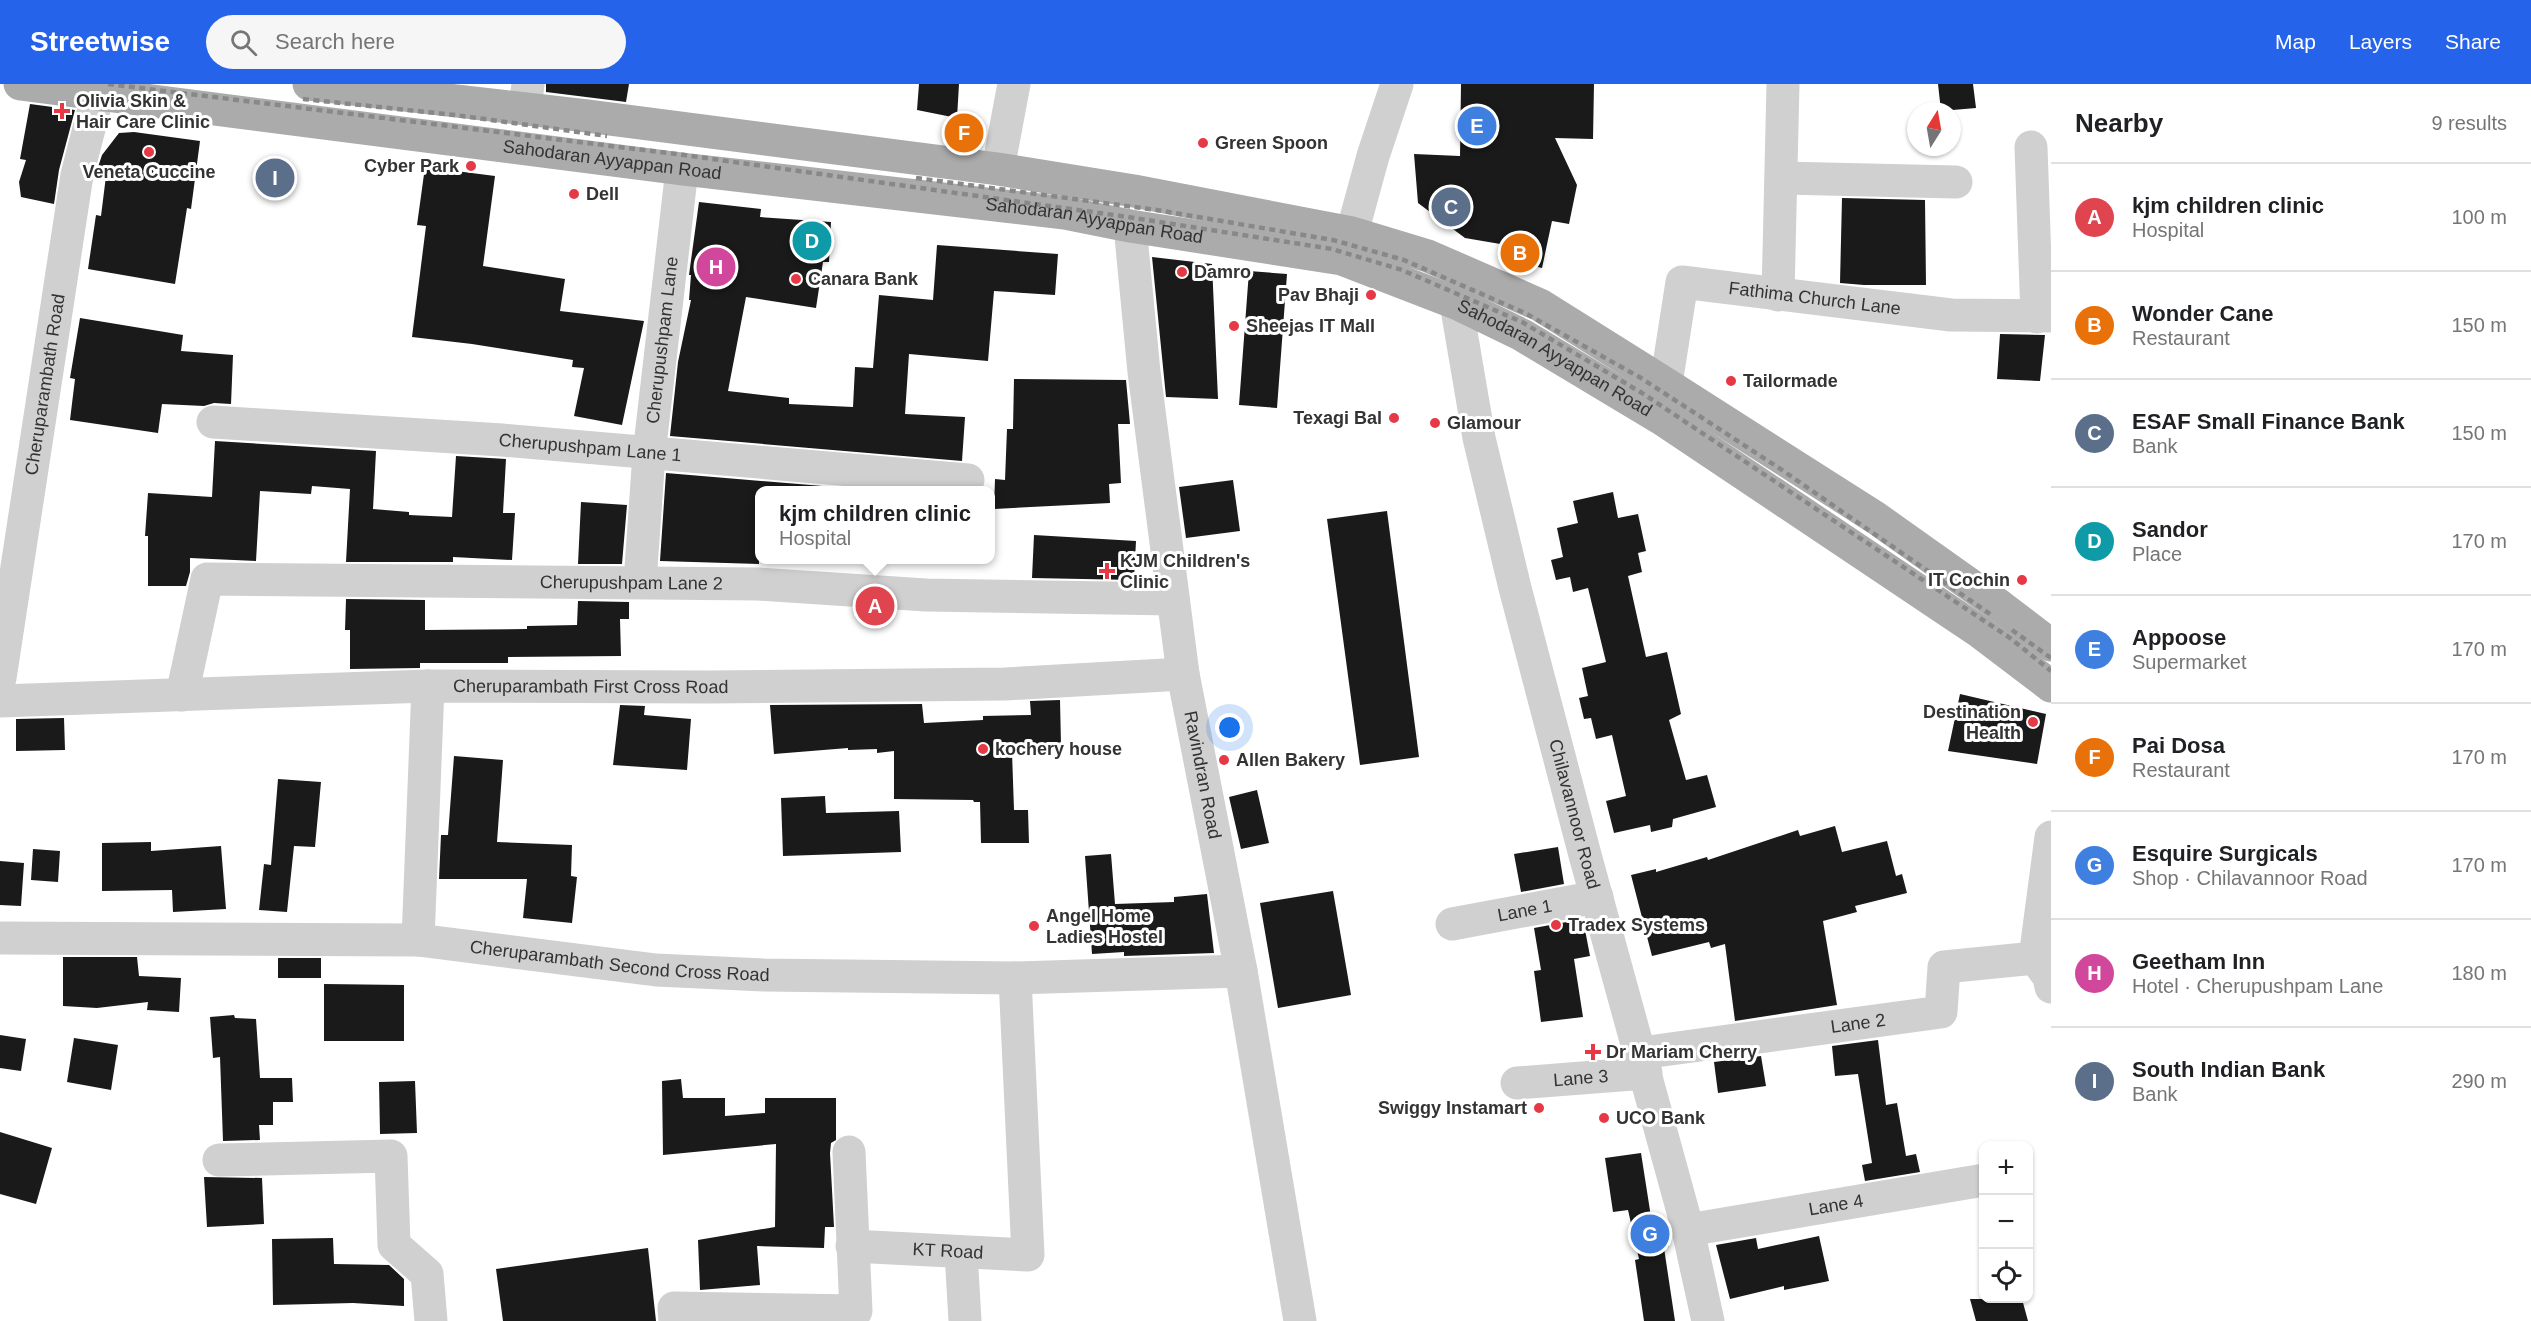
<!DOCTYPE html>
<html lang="en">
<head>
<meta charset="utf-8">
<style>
  body { margin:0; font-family:Arial,sans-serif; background:#f6f6f6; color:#202124 }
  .controls { position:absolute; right:18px; bottom:18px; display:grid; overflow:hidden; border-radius:12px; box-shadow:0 2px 4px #0004 }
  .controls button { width:54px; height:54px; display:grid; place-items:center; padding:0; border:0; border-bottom:2px solid #e0e0e0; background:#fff; color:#202124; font:30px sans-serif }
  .compass { position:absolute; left:1907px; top:18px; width:54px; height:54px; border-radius:50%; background:#fff; box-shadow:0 2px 4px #0004; rotate:11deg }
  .you { position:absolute; left:1230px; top:644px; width:21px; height:21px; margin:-15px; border:4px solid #fff; border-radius:50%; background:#1a73e8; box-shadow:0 0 0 9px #1a73e833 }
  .badge { display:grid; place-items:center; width:39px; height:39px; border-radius:50%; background:#2563eb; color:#fff; font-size:20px; font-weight:700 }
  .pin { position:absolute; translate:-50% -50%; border:3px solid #fff; box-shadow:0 2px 6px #0006 }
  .popup { position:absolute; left:755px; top:402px; width:240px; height:78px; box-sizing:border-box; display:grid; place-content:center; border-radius:12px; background:#fff; filter:drop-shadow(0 2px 4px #0005); font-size:20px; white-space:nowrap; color:#757577 }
  .popup b { font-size:22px; color:#202124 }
  .popup::after { content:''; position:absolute; left:50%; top:100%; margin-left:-12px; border:12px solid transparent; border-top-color:#fff }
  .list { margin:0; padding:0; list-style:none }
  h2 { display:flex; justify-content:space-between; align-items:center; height:78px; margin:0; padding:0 24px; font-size:26px }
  h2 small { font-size:20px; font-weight:400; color:#757577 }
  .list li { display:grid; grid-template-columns:39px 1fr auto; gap:18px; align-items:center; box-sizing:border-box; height:108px; padding:0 24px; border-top:2px solid #e0e0e0 }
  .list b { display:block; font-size:22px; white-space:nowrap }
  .list p { margin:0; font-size:20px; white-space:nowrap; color:#757577 }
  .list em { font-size:20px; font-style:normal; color:#757577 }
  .icon { flex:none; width:33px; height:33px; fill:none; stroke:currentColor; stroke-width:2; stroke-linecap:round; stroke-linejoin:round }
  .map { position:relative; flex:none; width:2051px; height:1237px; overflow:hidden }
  header { display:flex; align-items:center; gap:36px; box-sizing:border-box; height:84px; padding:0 30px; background:#2563eb; color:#fff }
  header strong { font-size:28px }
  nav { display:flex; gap:33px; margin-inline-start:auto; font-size:21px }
  .search { width:420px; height:54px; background:#f6f6f6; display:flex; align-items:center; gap:15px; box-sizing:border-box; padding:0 21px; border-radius:33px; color:#757577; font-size:22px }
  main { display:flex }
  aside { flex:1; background:#fff }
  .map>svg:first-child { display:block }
  .building { fill:#1a1a1a }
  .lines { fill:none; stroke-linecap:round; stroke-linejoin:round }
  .minor { stroke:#d0d0d0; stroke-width:33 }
  .major { stroke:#ababab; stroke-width:33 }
  .rail { stroke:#888; stroke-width:4.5; stroke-dasharray:6 4.5; stroke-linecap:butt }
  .poi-dot { fill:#e63946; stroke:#fff; stroke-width:2 }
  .labels { text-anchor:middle; stroke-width:6; stroke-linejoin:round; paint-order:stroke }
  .poi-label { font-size:18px; font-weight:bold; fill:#333; stroke:#fff; text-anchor:start }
  .street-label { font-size:18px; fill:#333; stroke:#fff }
</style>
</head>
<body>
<header>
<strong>Streetwise</strong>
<div class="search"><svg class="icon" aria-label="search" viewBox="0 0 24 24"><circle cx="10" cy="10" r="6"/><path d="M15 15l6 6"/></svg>Search here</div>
<nav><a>Map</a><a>Layers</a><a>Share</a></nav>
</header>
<main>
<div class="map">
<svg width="2051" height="1237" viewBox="0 0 2051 1237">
  <rect width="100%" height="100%" fill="#fff"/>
  <!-- building -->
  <path class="building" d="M546 0H629L626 18 546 8Z
    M919 0H959L957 34 917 26Z
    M1461 0H1594L1593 55 1555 54 1577 101 1569 140 1552 137 1542 184 1509 176 1512 162 1465 154 1418 119 1414 70 1460 72Z
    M1938 0H1973L1976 24 1941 27Z
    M30 20 75 26 59 86 54 120 21 113 19 98 26 76 20 75Z
    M134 48 200 57 191 125 187 124 175 200 88 185 96 131 101 132 107 84 98 83 102 71 119 49Z
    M425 83 495 92 483 182 565 195 560 227 644 237 622 341 574 332 584 284 572 283 573 276 472 260 412 253 426 142 417 141Z
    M1842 114 1925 116 1926 201H1864L1840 199Z
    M699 118 761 125 760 133 831 138 829 178H823L816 224 746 213 728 307 789 314V320L853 323 855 283 873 284 879 211 933 216 937 161 1058 170 1055 211 994 207 988 277 909 270 905 330 965 333 962 377 670 352 678 278 691 216H689L691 191H689Z
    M1152 173 1212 180 1218 315 1166 313Z
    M1249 187 1287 190 1277 324 1239 321Z
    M80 234 183 251 181 267 233 271 231 320 214 319 204 322 162 320 158 349 70 336 75 295 70 294Z
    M2000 250 2045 251 2040 297 1997 295Z
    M1014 295 1126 296 1130 340H1118L1121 399 1109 400 1110 419 994 425 995 395 1005 396 1007 345H1013Z
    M215 357 376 367 373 425 409 428V431L452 433 456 372 506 375 503 429H515L512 476 453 473V478H346L350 405 312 402 311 410 260 407 256 477 190 474V488L186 502H148V452H145L148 409 212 413Z
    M666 389 871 406H759V480L660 477Z
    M1233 396 1240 447 1186 454 1179 403Z
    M1613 408 1618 434 1638 430 1646 467 1638 469 1642 488 1628 492 1646 573 1667 568 1681 630 1669 636 1686 696 1707 691 1716 723 1673 735 1672 743 1651 748 1650 741 1614 749 1606 717 1626 712 1612 651 1596 655 1591 634 1584 635 1579 614 1588 612 1582 584 1606 578 1588 504 1573 508 1570 493 1556 496 1551 476 1563 473 1557 444 1578 439 1573 417Z
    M581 418 627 421 622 480H578Z
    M1387 427 1419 673 1360 681 1327 435Z
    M1034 451 1136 457 1134 496 1032 494Z
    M346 515 425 516V546L527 545V542L577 541 578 517 629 518V535H620L621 572 508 573V579H420V584L350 585V546H345Z
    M1960 610 2046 630 2037 680 1948 667Z
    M1060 616 1061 661H1021V667L1012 668 1014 726H1028L1029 759H981L980 718H974L973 716 894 715V667L877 669V665L848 666V664L774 670 770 621 922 620 924 639 983 636V632L1031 631 1030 617Z
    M620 621 645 622 644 631 691 635 687 686 613 681Z
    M64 634 65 666 16 667V635Z
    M454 672 503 676 497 758 572 761 571 792 577 793 572 839 523 834 527 795H439L441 751H448Z
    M278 695 321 698 315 763 294 762 287 828 259 826 264 780 271 781Z
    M1257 706 1269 759 1241 765 1229 713Z
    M825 712 826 729 899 727 901 768 783 772 781 714Z
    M1835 742 1842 768 1887 757 1896 792 1902 790 1907 809 1855 822 1857 828 1823 837 1837 921 1735 937 1725 860 1711 864 1709 858 1652 872 1631 791 1656 785V788L1707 773 1708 776 1798 746 1800 752Z
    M151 758V767L221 762 226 825 173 828 172 806 102 807V759Z
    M1558 763 1564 800 1521 808 1514 770Z
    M33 765 60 767 58 798 31 796Z
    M1111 770 1115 820 1174 818V813L1207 810 1214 869 1124 872V868L1092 870 1085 772Z
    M0 777 24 779 21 822 0 821Z
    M1333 807 1351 911 1278 924 1260 819Z
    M1583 835 1590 872 1574 875 1583 933 1541 938 1534 887 1541 886 1534 844Z
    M63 873H137L139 892 181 894 179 928 147 926 148 918 97 924 63 922Z
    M278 874H321V894H278Z
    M324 900 404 901V957H324Z
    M234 931 235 934 256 935 260 994H292L293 1018H273V1041H259L260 1056 223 1057 220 973 213 974 210 933Z
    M0 951 26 955 21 987 0 984Z
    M74 954 118 961 111 1006 67 998Z
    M1878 956 1886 1021 1897 1019 1906 1072 1916 1070 1920 1088 1865 1097 1862 1081 1872 1079 1858 990 1835 992 1832 962Z
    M1761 972 1766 1002 1718 1009 1714 978Z
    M681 995 683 1014H725V1032L765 1029V1014H836V1056L831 1059 830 1069 834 1143H825L824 1164 757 1162 760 1201 700 1206 698 1156 775 1143 776 1060 663 1071 662 997Z
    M415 997 417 1049 380 1050 379 998Z
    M0 1048 52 1064 36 1120 0 1110Z
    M1641 1069 1651 1133 1661 1131 1669 1163 1664 1164 1675 1237H1644L1635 1176 1639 1175 1628 1126 1613 1128 1605 1074Z
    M204 1093 262 1094 264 1140 207 1143Z
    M1819 1152 1829 1197 1784 1206V1202L1730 1215 1716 1161 1756 1154 1758 1165Z
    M333 1154 334 1180 389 1181 404 1195V1222L353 1219 273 1221 272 1155Z
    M648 1164 656 1237H503L496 1185Z
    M1970 1215H2022L2028 1237H1976Z"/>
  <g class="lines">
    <!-- minor -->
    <g class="minor">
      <path d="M525 25 528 0"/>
      <path d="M2031 63 2037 233"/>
      <path d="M998 85 1014 0"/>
      <path d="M1782 94 1956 98"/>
      <path id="s1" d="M1130 142 1144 288 1183 590 1241 887 1300 1237"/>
      <path d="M1352 149 1373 72 1397 0"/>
      <path d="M1778 211 1783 0"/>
      <path id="s2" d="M1456 219 1479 354 1515 504 1585 771 1688 1146 1708 1237"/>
      <path id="s3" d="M1666 300 1682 198 1951 231 2051 232"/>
      <path id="s4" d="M213 338 502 356 968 396"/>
      <path id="s5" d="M640 498 649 370 682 85"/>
      <path id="s6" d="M0 594 77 91 98 10"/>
      <path id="s7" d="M182 611 207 495 758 500 926 511 1173 515"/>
      <path id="s8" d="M0 617 428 602 708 603 1005 600 1183 590"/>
      <path d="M2051 753 2035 874 2049 893 2051 903"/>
      <path id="s9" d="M1452 840 1597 813"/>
      <path id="s10" d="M0 854 418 856 656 886 764 891 1015 894 1241 887"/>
      <path d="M418 856 428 602"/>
      <path id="s11" d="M1641 969 1941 928 1944 883 2035 874"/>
      <path id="s12" d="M1517 999 1646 989"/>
      <path d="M219 1076 391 1072 394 1161 427 1190 431 1237"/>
      <path id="s13" d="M1688 1146 1984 1096"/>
      <path id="s14" d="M852 1162 1028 1171 1015 894"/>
      <path d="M961 1168 965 1237"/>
      <path d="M675 1237 674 1224 856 1227 849 1068"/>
    </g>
    <!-- major -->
    <g class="major">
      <path id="s15" d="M20 0 682 85 1065 129 1130 142 1342 175 1456 219 1522 251 1662 335 1980 548 2051 602"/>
      <path d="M309 0 587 32 998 85 1134 107 1352 149 1428 172 1540 221 1666 300 1876 434 2000 522 2051 561"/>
    </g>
    <!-- rail -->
    <path class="rail" d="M108 0 684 71 1128 133 1332 165 1402 186 1522 238 1642 309 2010 554 2051 587
      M303 15 455 31 607 52
      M916 94 1157 126 1333 156 1404 176 1525 229 1641 294 1779 384 1990 530
      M2012 546 2051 574"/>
  </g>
  <!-- markers -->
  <g class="poi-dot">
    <path d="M59 18h6v6h6v6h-6v6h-6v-6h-6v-6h6z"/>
    <circle cx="1203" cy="59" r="6"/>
    <circle cx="149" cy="68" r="6"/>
    <circle cx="471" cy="82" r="6"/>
    <circle cx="574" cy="110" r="6"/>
    <circle cx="1182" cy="188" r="6"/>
    <circle cx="796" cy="195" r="6"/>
    <circle cx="1371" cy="211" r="6"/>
    <circle cx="1234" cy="242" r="6"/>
    <circle cx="1731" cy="297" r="6"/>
    <circle cx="1394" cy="334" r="6"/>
    <circle cx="1435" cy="339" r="6"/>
    <path d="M1104 478h6v6h6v6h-6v6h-6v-6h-6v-6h6z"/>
    <circle cx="2022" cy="496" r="6"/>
    <circle cx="2033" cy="638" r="6"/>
    <circle cx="983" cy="665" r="6"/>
    <circle cx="1224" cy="676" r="6"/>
    <circle cx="1556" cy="841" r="6"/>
    <circle cx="1034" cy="842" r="6"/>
    <path d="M1590 959h6v6h6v6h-6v6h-6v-6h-6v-6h6z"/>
    <circle cx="1539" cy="1024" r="6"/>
    <circle cx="1604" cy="1034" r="6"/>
  </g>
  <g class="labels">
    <!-- poi labels -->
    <g class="poi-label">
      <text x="76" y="23">Olivia Skin &amp;<tspan x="76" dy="21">Hair Care Clinic</tspan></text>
      <text x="1215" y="65">Green Spoon</text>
      <text x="459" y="88" text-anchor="end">Cyber Park</text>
      <text x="149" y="94" text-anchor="middle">Veneta Cuccine</text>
      <text x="586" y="116">Dell</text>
      <text x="1194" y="194">Damro</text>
      <text x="808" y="201">Canara Bank</text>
      <text x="1359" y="217" text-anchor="end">Pav Bhaji</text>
      <text x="1246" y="248">Sheejas IT Mall</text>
      <text x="1743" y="303">Tailormade</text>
      <text x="1382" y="340" text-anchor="end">Texagi Bal</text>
      <text x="1447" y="345">Glamour</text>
      <text x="1120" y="483">KJM Children's<tspan x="1120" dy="21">Clinic</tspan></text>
      <text x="2010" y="502" text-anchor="end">IT Cochin</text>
      <text x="2021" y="634" text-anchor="end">Destination<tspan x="2021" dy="21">Health</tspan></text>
      <text x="995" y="671">kochery house</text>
      <text x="1236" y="682">Allen Bakery</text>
      <text x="1046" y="838">Angel Home<tspan x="1046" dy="21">Ladies Hostel</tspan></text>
      <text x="1568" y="847">Tradex Systems</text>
      <text x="1606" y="974">Dr Mariam Cherry</text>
      <text x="1527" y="1030" text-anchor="end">Swiggy Instamart</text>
      <text x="1616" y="1040">UCO Bank</text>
    </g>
    <!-- street labels -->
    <g class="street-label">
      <text dy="6" stroke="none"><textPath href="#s15" startOffset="597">Sahodaran Ayyappan Road</textPath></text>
      <text dy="6" stroke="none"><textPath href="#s15" startOffset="1083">Sahodaran Ayyappan Road</textPath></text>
      <text dy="6" stroke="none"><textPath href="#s3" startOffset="237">Fathima Church Lane</textPath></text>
      <text dy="6" stroke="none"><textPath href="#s5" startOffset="243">Cherupushpam Lane</textPath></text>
      <text dy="6" stroke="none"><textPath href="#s15" startOffset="1569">Sahodaran Ayyappan Road</textPath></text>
      <text dy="6" stroke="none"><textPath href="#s6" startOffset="297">Cheruparambath Road</textPath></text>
      <text dy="6" stroke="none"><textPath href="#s4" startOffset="378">Cherupushpam Lane 1</textPath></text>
      <text dy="6" stroke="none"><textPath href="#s7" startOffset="543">Cherupushpam Lane 2</textPath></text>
      <text dy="6" stroke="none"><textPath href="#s8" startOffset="591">Cheruparambath First Cross Road</textPath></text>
      <text dy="6" stroke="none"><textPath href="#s1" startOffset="554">Ravindran Road</textPath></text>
      <text dy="6" stroke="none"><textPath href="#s2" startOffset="525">Chilavannoor Road</textPath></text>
      <text dy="6" stroke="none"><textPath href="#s9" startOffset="74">Lane 1</textPath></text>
      <text dy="6" stroke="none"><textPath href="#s10" startOffset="621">Cheruparambath Second Cross Road</textPath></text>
      <text dy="6" stroke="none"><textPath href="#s11" startOffset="219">Lane 2</textPath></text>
      <text dy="6" stroke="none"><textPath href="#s12" startOffset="64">Lane 3</textPath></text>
      <text dy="6" stroke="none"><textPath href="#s13" startOffset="150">Lane 4</textPath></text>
      <text dy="6" stroke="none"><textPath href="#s14" startOffset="96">KT Road</textPath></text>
    </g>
  </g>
</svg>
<div class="controls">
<button>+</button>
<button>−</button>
<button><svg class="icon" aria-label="locate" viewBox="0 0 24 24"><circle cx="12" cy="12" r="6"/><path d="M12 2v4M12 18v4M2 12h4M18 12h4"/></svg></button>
</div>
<svg class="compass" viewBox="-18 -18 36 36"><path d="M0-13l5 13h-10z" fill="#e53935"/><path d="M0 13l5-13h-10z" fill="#757577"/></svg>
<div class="you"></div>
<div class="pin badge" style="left:875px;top:522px;background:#e0444e">A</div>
<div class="popup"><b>kjm children clinic</b>Hospital</div>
<div class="pin badge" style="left:1520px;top:169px;background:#e8710a">B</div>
<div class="pin badge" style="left:1451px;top:123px;background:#5c6f8a">C</div>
<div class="pin badge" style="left:812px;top:157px;background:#0f9aa8">D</div>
<div class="pin badge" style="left:1477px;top:42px;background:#3f7fe0">E</div>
<div class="pin badge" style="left:964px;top:49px;background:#e8710a">F</div>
<div class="pin badge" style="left:1650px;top:1150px;background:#3f7fe0">G</div>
<div class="pin badge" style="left:716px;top:183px;background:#d1479c">H</div>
<div class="pin badge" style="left:275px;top:94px;background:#5c6f8a">I</div>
</div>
<aside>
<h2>Nearby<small>9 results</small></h2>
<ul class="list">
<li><span class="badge" style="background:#e0444e">A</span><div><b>kjm children clinic</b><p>Hospital</p></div><em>100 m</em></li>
<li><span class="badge" style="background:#e8710a">B</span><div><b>Wonder Cane</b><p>Restaurant</p></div><em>150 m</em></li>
<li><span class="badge" style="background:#5c6f8a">C</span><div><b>ESAF Small Finance Bank</b><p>Bank</p></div><em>150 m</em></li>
<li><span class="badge" style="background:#0f9aa8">D</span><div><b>Sandor</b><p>Place</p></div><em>170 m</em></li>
<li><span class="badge" style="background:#3f7fe0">E</span><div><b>Appoose</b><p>Supermarket</p></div><em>170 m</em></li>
<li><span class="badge" style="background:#e8710a">F</span><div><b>Pai Dosa</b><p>Restaurant</p></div><em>170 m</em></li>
<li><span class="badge" style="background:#3f7fe0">G</span><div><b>Esquire Surgicals</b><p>Shop · Chilavannoor Road</p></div><em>170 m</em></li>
<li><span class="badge" style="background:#d1479c">H</span><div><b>Geetham Inn</b><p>Hotel · Cherupushpam Lane</p></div><em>180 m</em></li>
<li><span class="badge" style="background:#5c6f8a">I</span><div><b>South Indian Bank</b><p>Bank</p></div><em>290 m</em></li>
</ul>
</aside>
</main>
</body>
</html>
